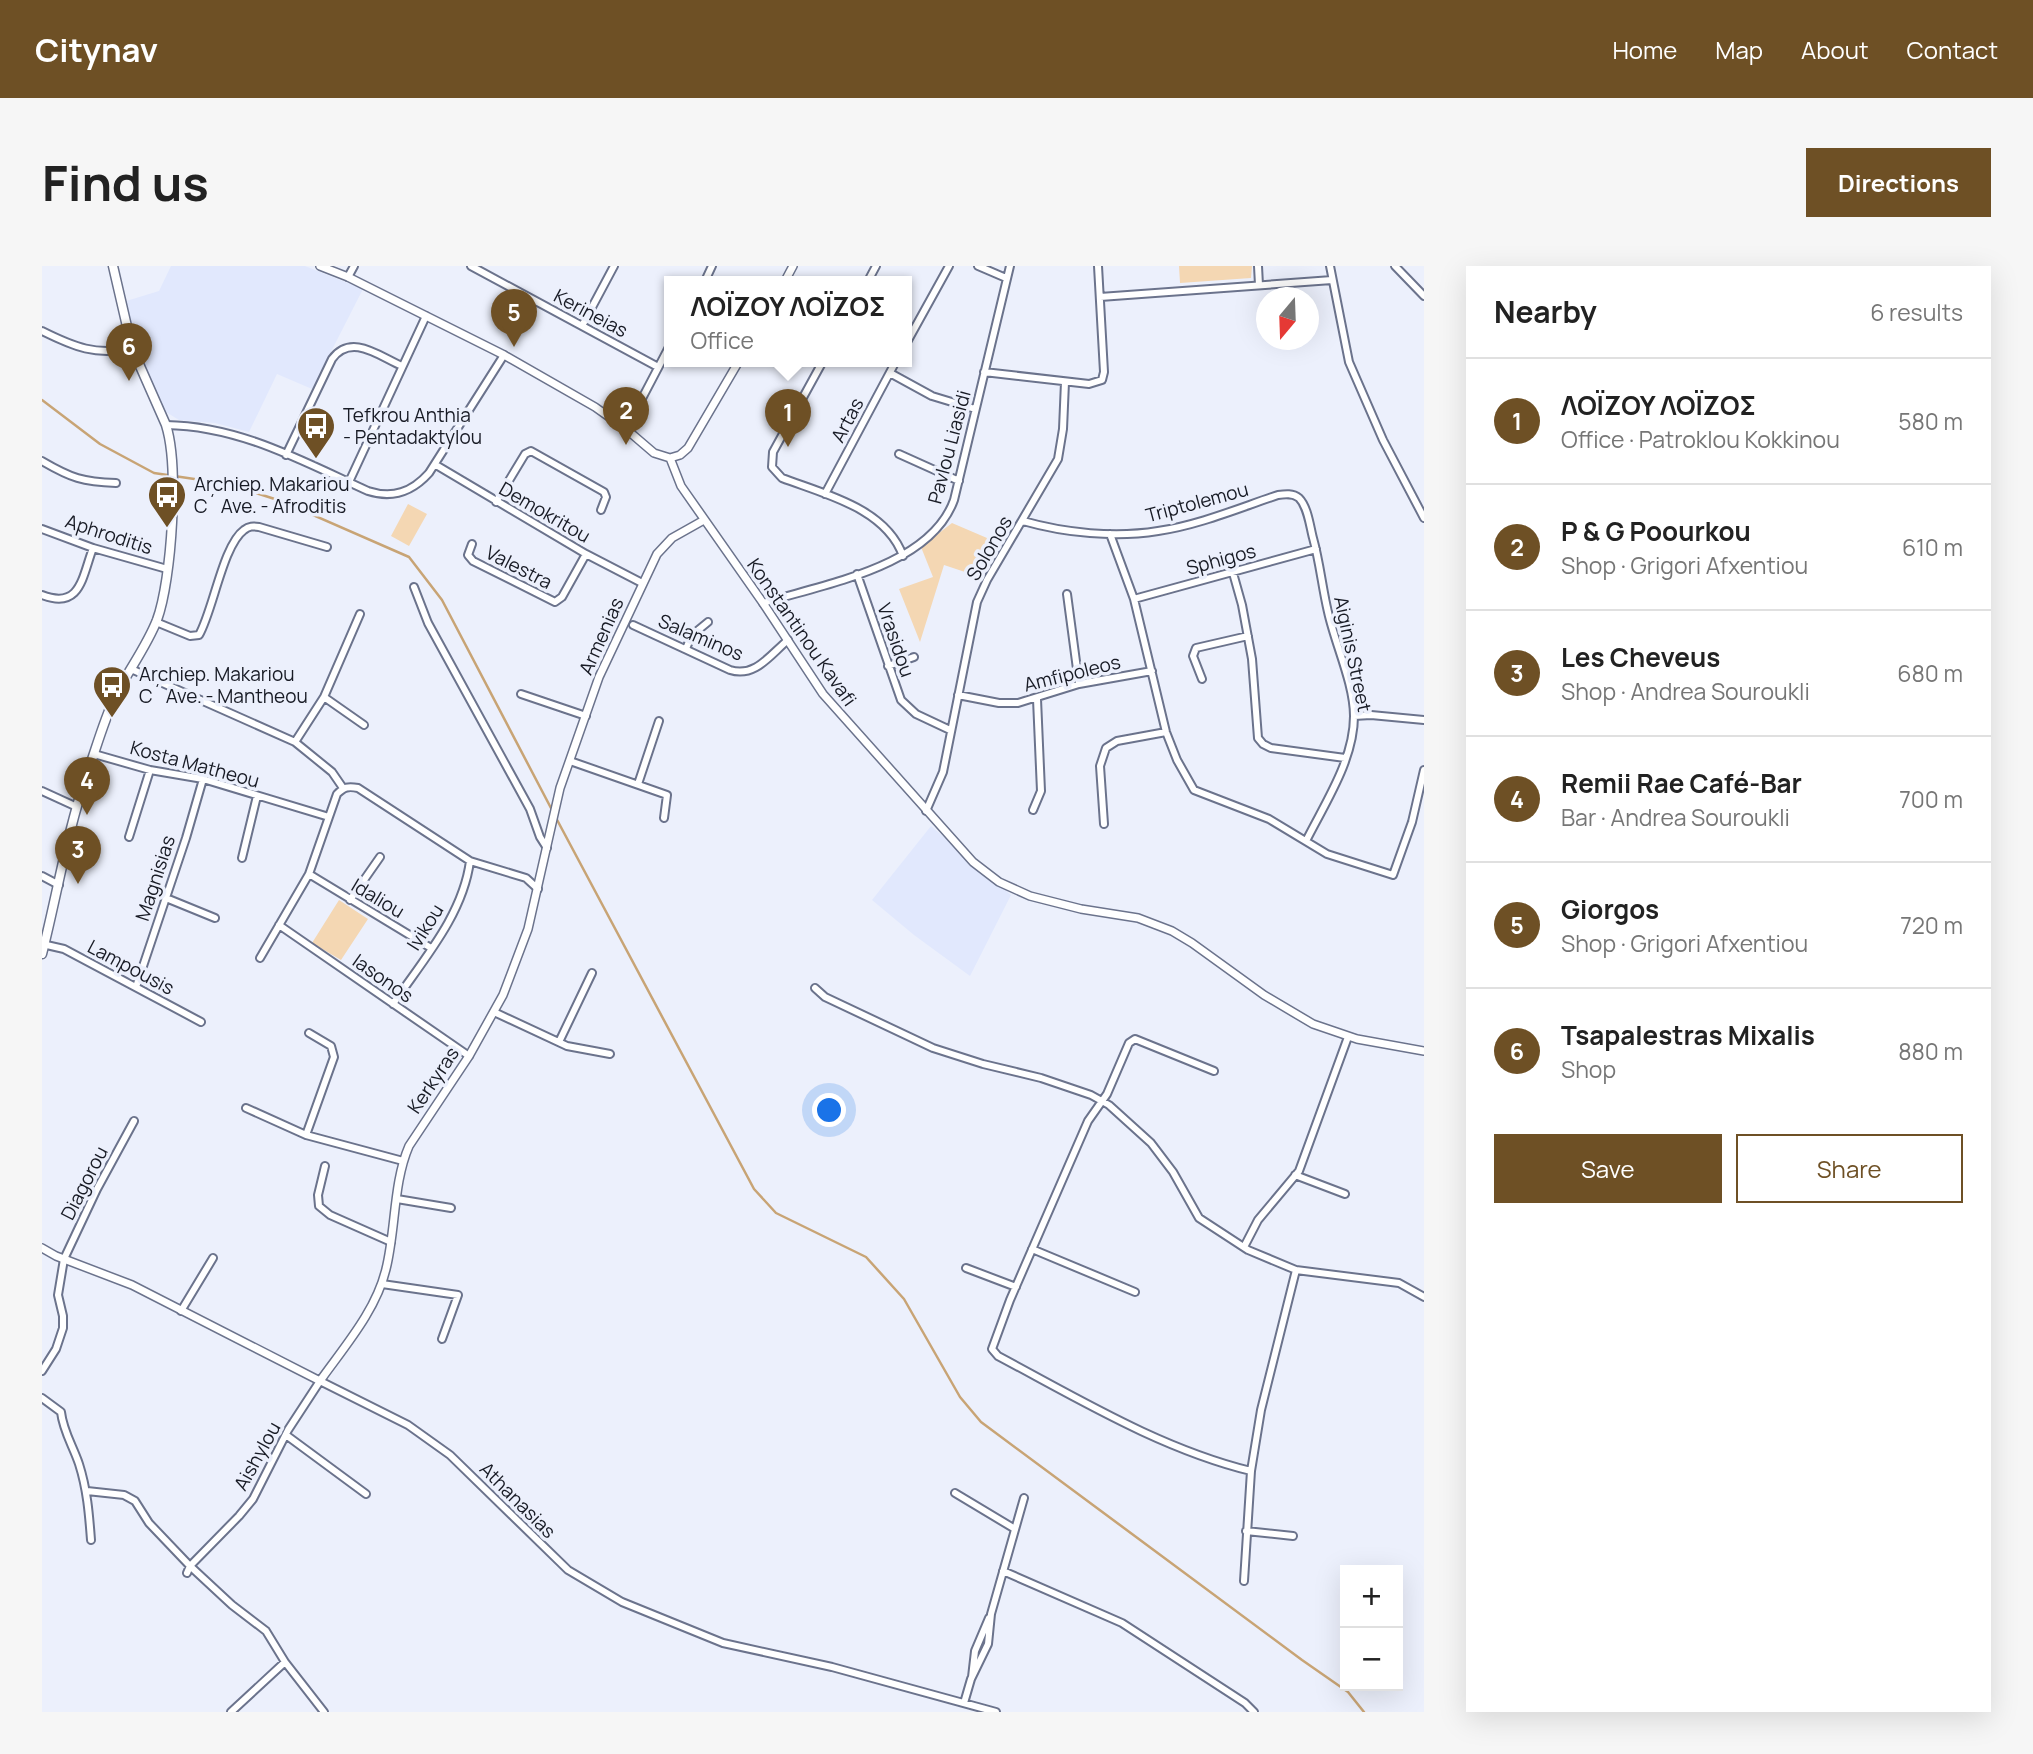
<!DOCTYPE html>
<html lang="en">
<head>
<meta charset="utf-8">
<style>
  body { margin:0; font-family:Manrope,sans-serif; background:#f6f6f6; color:#222 }
  .controls { position:absolute; right:21px; bottom:21px; display:grid; overflow:hidden; border-radius:0px; box-shadow:0 7px 28px #0002 }
  .controls button { width:63px; height:63px; display:grid; place-items:center; padding:0; border:0; border-bottom:2px solid #e0e0e0; background:#fff; color:#222; font:35px sans-serif }
  .compass { position:absolute; left:1214px; top:21px; width:63px; height:63px; border-radius:50%; background:#fff; box-shadow:0 7px 28px #0002; rotate:199deg }
  .you { position:absolute; left:788px; top:845px; width:24px; height:24px; margin:-18px; border:5px solid #fff; border-radius:50%; background:#1a73e8; box-shadow:0 0 0 10px #1a73e833 }
  .badge { display:grid; place-items:center; width:46px; height:46px; border-radius:50%; background:#6e5025; color:#fff; font-size:23px; font-weight:700 }
  .pin { position:absolute; translate:-50% -58px; filter:drop-shadow(0 2px 4px #0008) }
  .pin::after { content:''; position:absolute; top:37px; width:24px; height:21px; background:inherit; clip-path:polygon(0 0,100% 0,50% 100%) }
  .popup { position:absolute; left:622px; top:10px; width:248px; height:91px; box-sizing:border-box; display:grid; place-content:center; border-radius:0px; background:#fff; filter:drop-shadow(0 2px 5px #0005); font-size:23px; white-space:nowrap; color:#767676 }
  .popup b { font-size:26px; color:#222 }
  .popup::after { content:''; position:absolute; left:50%; top:100%; margin-left:-14px; border:14px solid transparent; border-top-color:#fff }
  .list { margin:0; padding:0; list-style:none }
  h2 { display:flex; justify-content:space-between; align-items:center; height:91px; margin:0; padding:0 28px; font-size:30px }
  h2 small { font-size:23px; font-weight:400; color:#767676 }
  .list li { display:grid; grid-template-columns:46px 1fr auto; gap:21px; align-items:center; box-sizing:border-box; height:126px; padding:0 28px; border-top:2px solid #e0e0e0 }
  .list b { display:block; font-size:26px; white-space:nowrap }
  .list p { margin:0; font-size:23px; white-space:nowrap; color:#767676 }
  .list em { font-size:23px; font-style:normal; color:#767676 }
  .actions { display:flex; gap:14px; padding:21px 28px }
  .actions a { flex:1; padding:16px 0; border:2px solid #6e5025; border-radius:0px; text-align:center; font-size:24px; color:#6e5025 }
  .actions .main { background:#6e5025; color:#fff }
  .map { position:relative; flex:none; width:1382px; height:1446px; overflow:hidden; border-radius:0px }
  header { display:flex; align-items:center; gap:42px; box-sizing:border-box; height:98px; padding:0 35px; background:#6e5025; color:#fff }
  header strong { font-size:33px }
  nav { display:flex; gap:38px; margin-inline-start:auto; font-size:24px }
  .intro { display:flex; align-items:center; justify-content:space-between; box-sizing:border-box; height:168px; padding:0 42px }
  h1 { margin:0; font-size:49px }
  .button { padding:18px 32px; border-radius:0px; background:#6e5025; color:#fff; font-size:24px; font-weight:700 }
  main { display:flex; gap:42px; padding:0 42px }
  aside { flex:1; background:#fff; border-radius:0px; box-shadow:0 7px 28px #0002 }
  .map>svg:first-child { display:block }
  .built { fill:#e1e8fd }
  .green { fill:#f4d7b3 }
  .lines { fill:none; stroke-linecap:round; stroke-linejoin:round }
  .stream { stroke:#c8a475; stroke-width:2.5 }
  .minor-casing { stroke:#6b738c; stroke-width:10 }
  .tertiary-casing { stroke:#6b738c; stroke-width:10 }
  .secondary-casing { stroke:#6b738c; stroke-width:11 }
  .minor { stroke:#fff; stroke-width:6 }
  .tertiary { stroke:#fff; stroke-width:7 }
  .secondary { stroke:#fff; stroke-width:8 }
  .labels { text-anchor:middle; stroke-width:7; stroke-linejoin:round; paint-order:stroke }
  .street-label { font-size:19px; fill:#181b25; stroke:#ecf0fc }
  .poi-label { font-size:19px; fill:#181b25; stroke:#ecf0fc; text-anchor:start }
</style>
</head>
<body>
<header>
<strong>Citynav</strong>
<nav><a>Home</a><a>Map</a><a>About</a><a>Contact</a></nav>
</header>
<div class="intro"><h1>Find us</h1><a class="button">Directions</a></div>
<main>
<div class="map">
<svg width="1382" height="1446" viewBox="0 0 1382 1446">
  <rect width="100%" height="100%" fill="#ecf0fc"/>
  <!-- built -->
  <path class="built" d="M129 0H263L321 23 270 123 235 108 207 166 173 157 137 154 124 146 97 92 81 36 117 25Z
    M889 560 969 629 928 710 872 669 830 634Z"/>
  <!-- green -->
  <path class="green" d="M1137 0H1210L1209 12 1138 17Z
    M366 238 385 248 367 280 349 270Z
    M910 257 959 278 938 311 902 299 878 376 857 323 891 311 879 281Z
    M297 634 326 653 299 694 270 677Z"/>
  <g class="lines">
    <!-- stream -->
    <path class="stream" d="M0 134 58 178 112 207 186 218 239 235 367 291 400 334 510 544
      M513 550 712 923 734 947 824 991 862 1033 918 1131 939 1156 1260 1394 1306 1426 1322 1446"/>
    <defs>
      <path id="minor" d="M429 0 616 101
        M936 0 964 12
        M1216 0 1217 19
        M1288 0 1307 96 1341 174 1382 252
        M1353 0 1382 30
        M306 11 312 0
        M663 15 670 0
        M826 15 834 0
        M1058 31 1290 14
        M540 60 572 0
        M0 65C32 81 54 90 90 82
        M865 76 907 0
        M781 95 731 186 730 201 740 212C782 228 844 242 861 290
        M942 106 1047 118 1060 114 1062 106 1056 0
        M848 107 890 130 933 143
        M124 159C198 160 260 195 326 225 351 233 370 226 387 207L462 89
        M584 163 627 81
        M857 188 917 215
        M244 189 290 93C309 67 337 90 360 100
        M0 195C29 212 41 216 74 217
        M394 199 544 288 600 317
        M307 216 384 50
        M783 228 854 95
        M454 236 483 188 489 185 562 226 564 231 559 244
        M981 255C1023 267 1073 272 1116 265 1157 259 1197 242 1236 229 1243 228 1251 227 1257 232 1266 241 1268 261 1271 272 1278 297 1280 321 1286 346 1293 378 1312 418 1312 450 1312 494 1283 537 1264 575
        M0 263 51 282 125 303
        M1068 268 1092 333 1124 466 1135 494 1152 524 1227 553 1285 588 1351 609 1370 556 1382 504
        M430 278 426 289 431 295 513 336 520 331 544 288
        M1191 307 1200 339 1210 393 1216 472 1221 478 1229 482 1303 492
        M815 308 859 434 874 448 908 464
        M372 321 386 357 488 543 498 571 505 582
        M1025 328 1037 418
        M0 329C39 344 40 311 51 282
        M1092 333 1274 283
        M721 337C782 318 888 301 912 234L968 0
        M114 356 148 370 157 369C171 345 181 279 202 264 207 260 211 260 217 261L285 281
        M591 359 688 404C713 412 728 389 746 374
        M644 383 649 370 666 356
        M846 400 872 391
        M89 403 253 476 290 506 301 522
        M1160 413 1151 390 1154 382 1206 370
        M479 428 544 450
        M916 429 957 437H976L1037 418 1110 405
        M282 431 322 459
        M1312 450 1329 449 1382 454
        M253 476 282 431 318 348
        M52 488 108 504 161 513 287 551
        M528 495 625 529 622 552
        M596 518 617 455
        M0 525 35 541
        M991 544 999 525 995 433
        M884 545 901 506 935 336 945 314 1016 193 1021 163 1023 116
        M1062 558 1058 500 1064 482 1075 475 1124 466
        M87 571 108 504
        M200 592 215 530
        M267 608 389 682
        M0 610 17 619
        M124 632 173 652
        M308 634 338 591
        M237 659 427 790
        M0 678 22 683 159 756
        M218 692 267 608 295 528C302 521 306 520 316 522L428 595 484 612 496 623
        M94 721 144 572 161 513
        M773 722 783 731 891 782 941 798 999 812 1049 829 1067 839 1109 877 1131 906 1157 952 1206 984 1254 1004 1357 1017 1382 1031
        M351 738C381 694 421 649 428 595
        M452 746 525 780 568 788
        M517 776 550 707
        M1172 805 1093 773 1087 777 1065 828 1046 855 968 1034 950 1083 956 1090C1037 1133 1119 1183 1209 1205
        M204 842 264 869 361 895
        M264 869 292 791 289 780 267 767
        M283 900 276 929 277 940 288 949 349 976
        M1253 909 1303 928
        M355 933 409 942
        M1202 981 1216 954 1257 905 1306 771
        M990 983 1093 1026
        M924 1002 974 1021
        M340 1018 416 1029 400 1073
        M139 1045 171 992
        M0 1105 14 1083 21 1062V1050L16 1029 22 993 55 923 92 855
        M0 1132 19 1146C21 1165 31 1180 37 1198 45 1223 47 1247 49 1274
        M244 1169 324 1228
        M45 1225 82 1229 93 1235 107 1257 148 1300 190 1339 224 1365 243 1396 282 1446
        M913 1227 973 1263
        M1204 1265 1251 1270
        M961 1305 1080 1357 1203 1437 1212 1446
        M145 1307 148 1300 197 1250 211 1233 246 1164 278 1115 366 1159 408 1189 526 1304 580 1336 681 1377 790 1401 954 1446
        M1202 1315 1209 1205 1219 1144 1254 1004
        M930 1411 933 1385 947 1352
        M922 1437 929 1413 946 1378 949 1348 982 1232
        M189 1446 243 1396"/>
      <path id="tertiary" d="M278 0 306 11 462 89 553 141 584 163 612 187 628 192
        M743 15 751 0
        M628 192 639 220 721 337 781 428 931 596 957 616 988 630 1039 643 1096 652 1130 665 1150 677 1222 729 1271 758 1315 773 1382 785
        M628 192 638 189 646 182 697 95
        M0 982 14 990 90 1019 278 1115C302 1081 334 1045 344 1003 354 963 351 917 367 880L427 790 461 729 486 663 518 522 557 411 615 288 630 272 662 254"/>
      <path id="secondary" d="M0 688C15 629 25 566 45 508 54 483 61 457 72 433 85 406 104 382 115 354 130 313 137 200 124 159L90 82 71 0"/>
    </defs>
    <!-- minor casing -->
    <use href="#minor" class="minor-casing"/>
    <!-- tertiary casing -->
    <use href="#tertiary" class="tertiary-casing"/>
    <!-- secondary casing -->
    <use href="#secondary" class="secondary-casing"/>
    <!-- minor -->
    <use href="#minor" class="minor"/>
    <!-- tertiary -->
    <use href="#tertiary" class="tertiary"/>
    <!-- secondary -->
    <use href="#secondary" class="secondary"/>
  </g>
  <!-- icons -->
  <defs>
    <symbol id="bus-pin" viewBox="-11 -11 22 30"><path d="M0 17L-7.5 6A9.5 9.5 0 1 1 7.5 6Z" fill="#6e5025" stroke="#ecf0fc"/><path d="M-5-6H5V4H4V6H2V4H-2V6H-4V4H-5ZM-3.5-4V0h7V-4ZM-3.5 1.2v1.5H-2V1.2ZM2 1.2v1.5H3.5V1.2Z" fill="#fff"/></symbol>
  </defs>
  <g fill-rule="evenodd">
    <use href="#bus-pin" x="252" y="138" width="44" height="60"/>
    <use href="#bus-pin" x="103" y="207" width="44" height="60"/>
    <use href="#bus-pin" x="48" y="397" width="44" height="60"/>
  </g>
  <g class="labels">
    <!-- street labels -->
    <g class="street-label">
      <text transform="translate(549 47) rotate(28)" y="7">Kerineias</text>
      <text transform="translate(805 154) rotate(-62)" y="7">Artas</text>
      <text transform="translate(907 181) rotate(-75)" y="7">Pavlou Liasidi</text>
      <text transform="translate(1155 236) rotate(-15)" y="7">Triptolemou</text>
      <text transform="translate(503 246) rotate(30)" y="7">Demokritou</text>
      <text transform="translate(67 268) rotate(18)" y="7">Aphroditis</text>
      <text transform="translate(947 282) rotate(-60)" y="7">Solonos</text>
      <text transform="translate(1179 293) rotate(-15)" y="7">Sphigos</text>
      <text transform="translate(477 301) rotate(27)" y="7">Valestra</text>
      <text transform="translate(760 366) rotate(55)" y="7">Konstantinou Kavafi</text>
      <text transform="translate(559 370) rotate(-66)" y="7">Armenias</text>
      <text transform="translate(659 371) rotate(23)" y="7">Salaminos</text>
      <text transform="translate(854 374) rotate(71)" y="7">Vrasidou</text>
      <text transform="translate(1311 388) rotate(78)" y="7">Aiginis Street</text>
      <text transform="translate(1030 407) rotate(-14)" y="7">Amfipoleos</text>
      <text transform="translate(153 498) rotate(15)" y="7">Kosta Matheou</text>
      <text transform="translate(113 612) rotate(-72)" y="7">Magnisias</text>
      <text transform="translate(336 632) rotate(31)" y="7">Idaliou</text>
      <text transform="translate(383 661) rotate(-58)" y="7">Ivikou</text>
      <text transform="translate(89 701) rotate(28)" y="7">Lampousis</text>
      <text transform="translate(341 712) rotate(35)" y="7">Iasonos</text>
      <text transform="translate(391 814) rotate(-56)" y="7">Kerkyras</text>
      <text transform="translate(42 917) rotate(-63)" y="7">Diagorou</text>
      <text transform="translate(215 1190) rotate(-61)" y="7">Aishylou</text>
      <text transform="translate(476 1234) rotate(45)" y="7">Athanasias</text>
    </g>
    <!-- poi labels -->
    <g class="poi-label">
      <text x="301" y="156">Tefkrou Anthia<tspan x="301" dy="22">- Pentadaktylou</tspan></text>
      <text x="152" y="225">Archiep. Makariou<tspan x="152" dy="22">C´ Ave. - Afroditis</tspan></text>
      <text x="97" y="415">Archiep. Makariou<tspan x="97" dy="22">C´ Ave. - Mantheou</tspan></text>
    </g>
  </g>
</svg>
<div class="controls">
<button>+</button>
<button>−</button>
</div>
<svg class="compass" viewBox="-18 -18 36 36"><path d="M0-13l5 13h-10z" fill="#e53935"/><path d="M0 13l5-13h-10z" fill="#767676"/></svg>
<div class="you"></div>
<div class="pin badge" style="left:746px;top:181px">1</div>
<div class="popup"><b>ΛΟΪΖΟΥ ΛΟΪΖΟΣ</b>Office</div>
<div class="pin badge" style="left:584px;top:179px">2</div>
<div class="pin badge" style="left:36px;top:618px">3</div>
<div class="pin badge" style="left:45px;top:549px">4</div>
<div class="pin badge" style="left:472px;top:81px">5</div>
<div class="pin badge" style="left:87px;top:115px">6</div>
</div>
<aside>
<h2>Nearby<small>6 results</small></h2>
<ul class="list">
<li><span class="badge">1</span><div><b>ΛΟΪΖΟΥ ΛΟΪΖΟΣ</b><p>Office · Patroklou Kokkinou</p></div><em>580 m</em></li>
<li><span class="badge">2</span><div><b>P &amp; G Poourkou</b><p>Shop · Grigori Afxentiou</p></div><em>610 m</em></li>
<li><span class="badge">3</span><div><b>Les Cheveus</b><p>Shop · Andrea Souroukli</p></div><em>680 m</em></li>
<li><span class="badge">4</span><div><b>Remii Rae Café-Bar</b><p>Bar · Andrea Souroukli</p></div><em>700 m</em></li>
<li><span class="badge">5</span><div><b>Giorgos</b><p>Shop · Grigori Afxentiou</p></div><em>720 m</em></li>
<li><span class="badge">6</span><div><b>Tsapalestras Mixalis</b><p>Shop</p></div><em>880 m</em></li>
</ul>
<div class="actions"><a class="main">Save</a><a>Share</a></div>
</aside>
</main>
</body>
</html>
